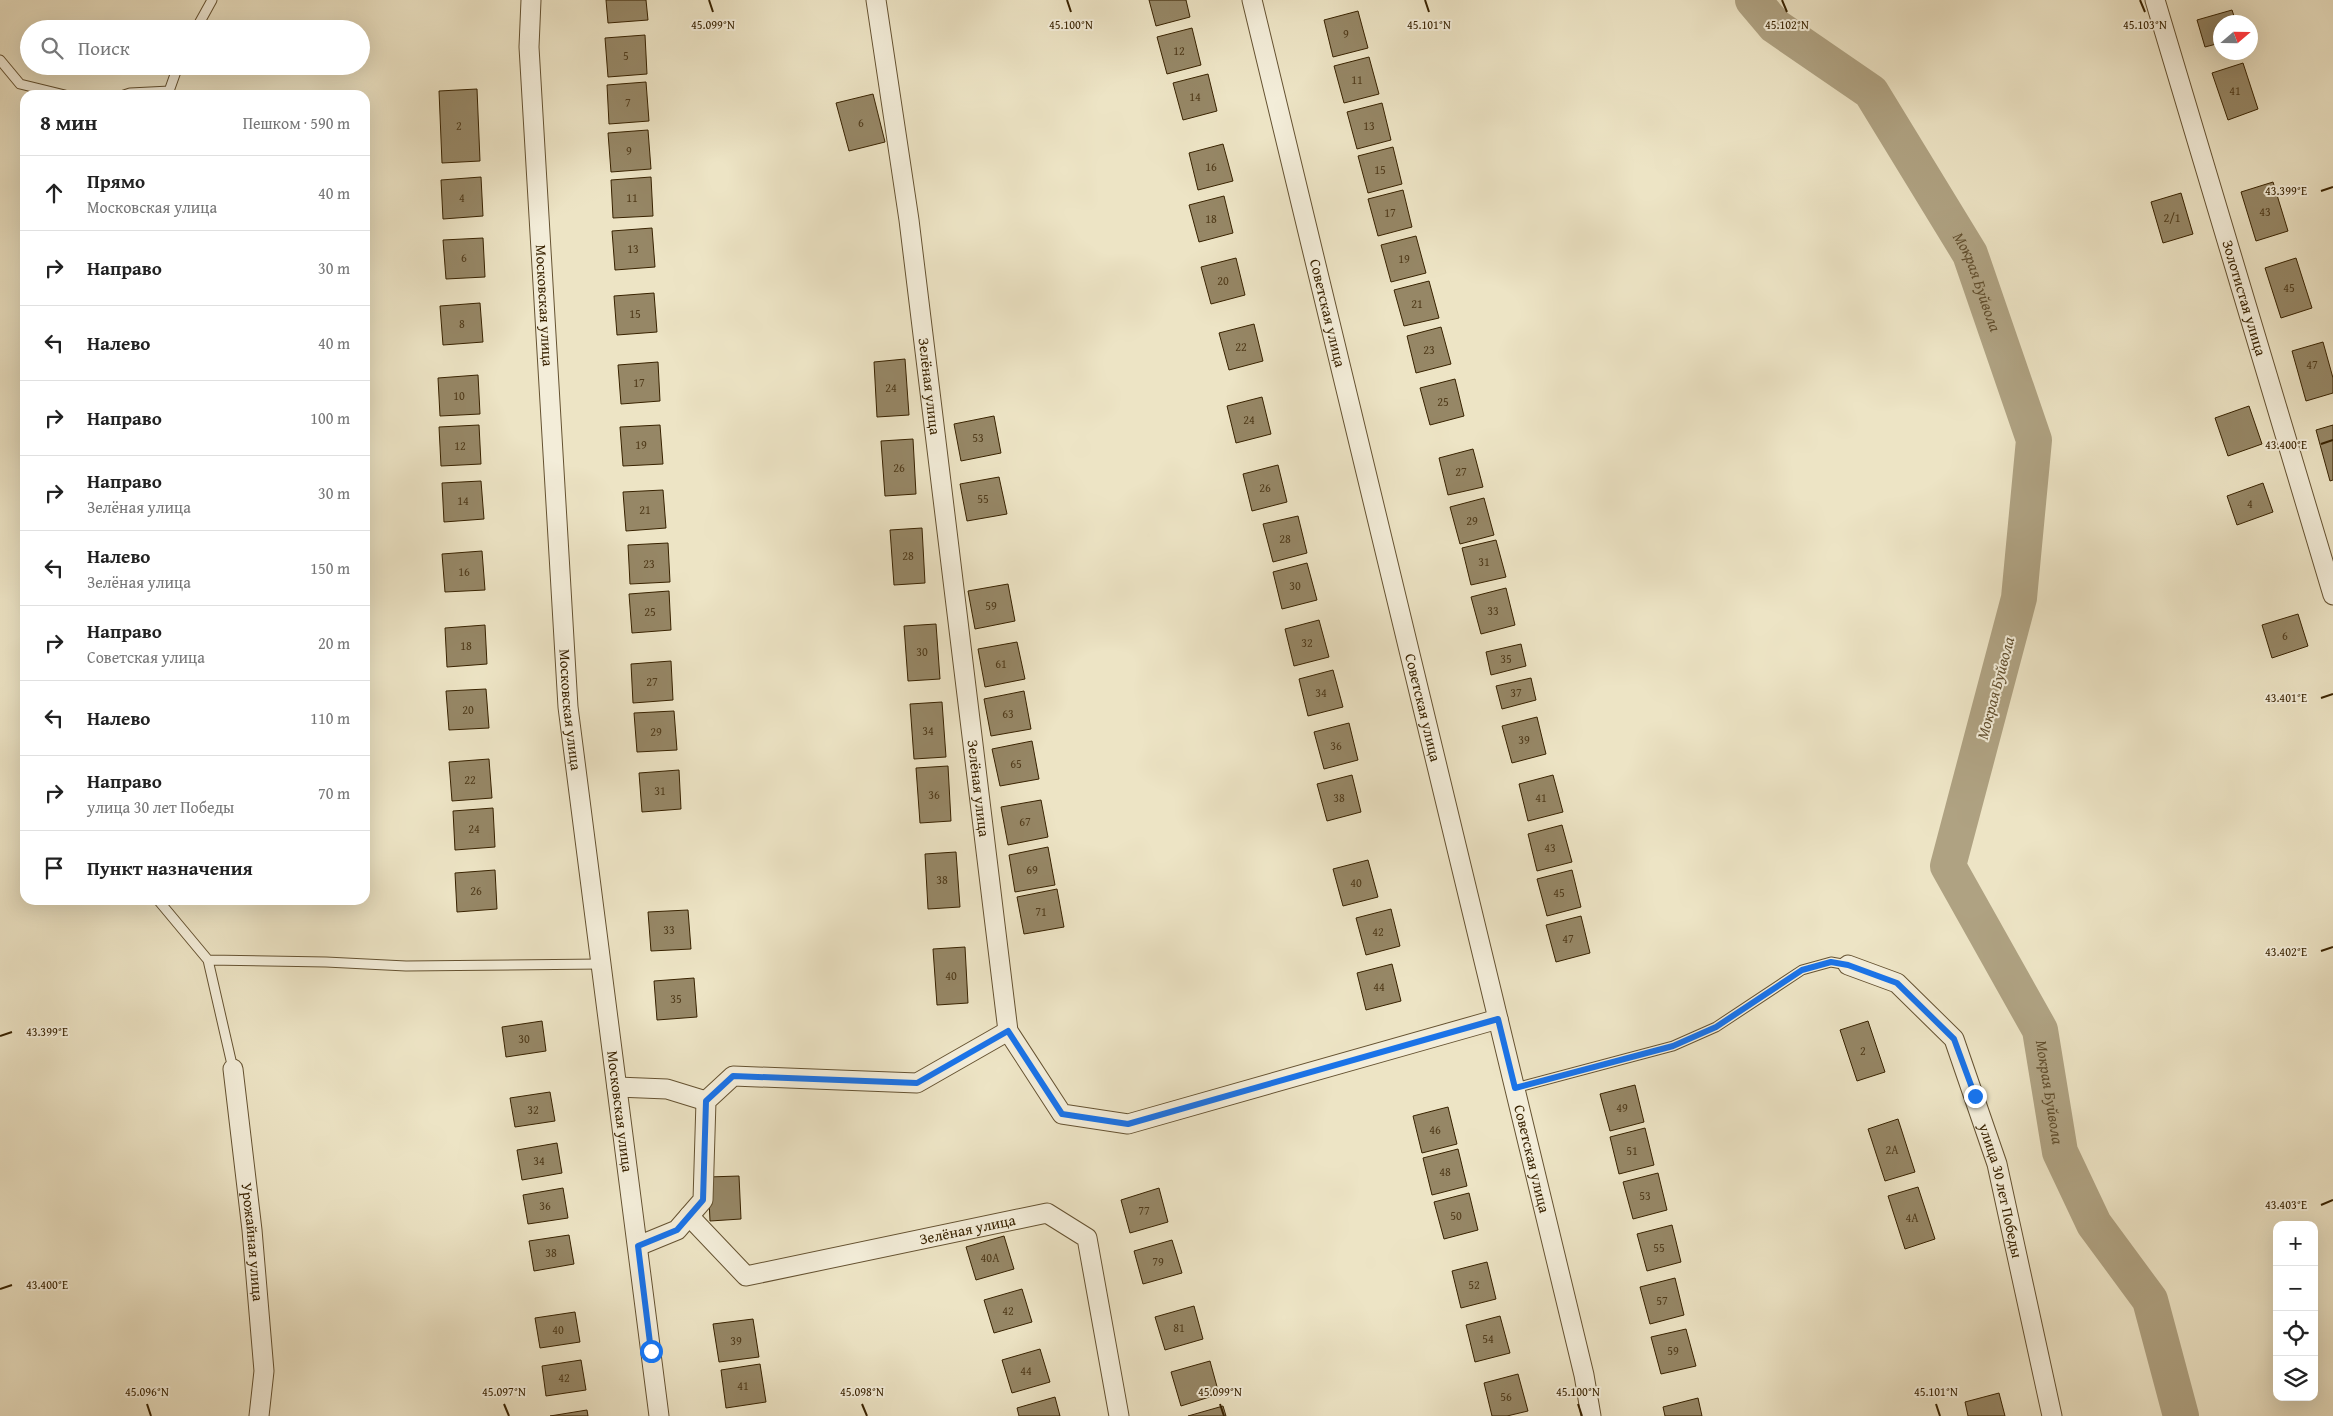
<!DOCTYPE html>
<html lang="ru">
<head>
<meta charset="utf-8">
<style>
  body { margin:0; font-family:"Gentium Book Plus",serif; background:#f6f6f6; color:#222 }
  .controls { position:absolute; right:15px; bottom:15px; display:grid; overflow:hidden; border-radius:10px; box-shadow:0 5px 20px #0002 }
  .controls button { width:45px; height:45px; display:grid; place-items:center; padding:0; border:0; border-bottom:1px solid #e0e0e0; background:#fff; color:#222; font:25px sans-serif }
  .compass { position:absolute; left:2213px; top:15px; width:45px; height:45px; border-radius:50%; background:#fff; box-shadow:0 5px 20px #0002; rotate:70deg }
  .stop { position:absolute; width:15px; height:15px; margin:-11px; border:4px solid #1a73e8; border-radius:50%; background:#fff }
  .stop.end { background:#1a73e8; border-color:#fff; box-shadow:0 1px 5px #0008 }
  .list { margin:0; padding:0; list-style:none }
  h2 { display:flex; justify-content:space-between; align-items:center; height:65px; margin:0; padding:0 20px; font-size:21px }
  h2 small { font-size:16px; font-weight:400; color:#767676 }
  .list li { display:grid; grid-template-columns:32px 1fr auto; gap:15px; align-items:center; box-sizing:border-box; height:75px; padding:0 20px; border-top:1px solid #e0e0e0 }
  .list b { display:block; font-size:19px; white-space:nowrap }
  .list p { margin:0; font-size:16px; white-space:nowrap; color:#767676 }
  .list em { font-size:16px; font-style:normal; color:#767676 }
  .icon { flex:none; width:28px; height:28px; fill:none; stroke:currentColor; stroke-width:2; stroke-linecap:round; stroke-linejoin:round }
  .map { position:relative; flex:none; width:2333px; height:1416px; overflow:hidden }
  .search { position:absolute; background:#fff; box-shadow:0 5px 20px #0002; left:20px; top:20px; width:350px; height:55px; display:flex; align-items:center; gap:12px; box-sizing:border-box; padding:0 18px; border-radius:28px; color:#767676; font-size:19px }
  .panel { position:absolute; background:#fff; box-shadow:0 5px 20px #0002; left:20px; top:90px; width:350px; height:815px; border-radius:15px }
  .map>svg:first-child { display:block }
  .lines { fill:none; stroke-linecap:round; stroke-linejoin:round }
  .river { stroke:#afa282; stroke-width:36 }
  .building { fill:#968766; stroke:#382200 }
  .service-casing { stroke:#655231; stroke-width:11 }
  .minor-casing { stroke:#655231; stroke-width:21 }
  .service { stroke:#f3edd9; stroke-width:9 }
  .minor { stroke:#f3edd9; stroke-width:19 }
  .route { stroke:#1a73e8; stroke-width:6 }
  .ticks { fill:none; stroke:#382200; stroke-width:2 }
  .labels { text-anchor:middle; stroke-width:4; stroke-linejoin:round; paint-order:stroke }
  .number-label { font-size:12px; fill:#503b1a }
  .street-label { font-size:15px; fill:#382200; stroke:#f3edd9 }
  .water-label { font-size:16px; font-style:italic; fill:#624f2e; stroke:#f3edd9 }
  .ticks-label { font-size:12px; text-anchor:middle; fill:#382200; stroke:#f3edd9; stroke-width:4; stroke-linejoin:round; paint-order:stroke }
</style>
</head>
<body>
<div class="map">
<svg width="2333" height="1416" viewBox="0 0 2333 1416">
  <rect width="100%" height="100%" fill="#ede4c5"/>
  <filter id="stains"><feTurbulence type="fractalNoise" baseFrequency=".004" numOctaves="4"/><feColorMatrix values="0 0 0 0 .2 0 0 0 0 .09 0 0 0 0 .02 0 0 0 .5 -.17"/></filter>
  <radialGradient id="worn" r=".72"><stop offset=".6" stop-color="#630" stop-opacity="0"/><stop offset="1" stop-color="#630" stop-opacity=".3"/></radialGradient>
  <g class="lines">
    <!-- river -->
    <path class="river" id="s1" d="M1753 0 1775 26 1871 92 1970 254 2034 440 2019 598 1948 866 2040 1030 2060 1152 2094 1224 2150 1300 2181 1416"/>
  </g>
  <!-- building -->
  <path class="building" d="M606 0H646L648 20 608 23Z
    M1149 0H1186L1190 17 1156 26Z
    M2232 10 2236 22H2220V43L2205 47 2197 20Z
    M1358 11 1368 48 1333 57 1324 20Z
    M1192 28 1201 65 1167 74 1157 37Z
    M645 35 647 74 608 77 605 38Z
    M1369 57 1379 94 1344 103 1334 66Z
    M2243 63 2258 109 2228 120 2212 73Z
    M1208 74 1217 111 1183 120 1173 83Z
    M646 82 649 121 609 124 607 85Z
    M477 89 480 161 442 163 439 91Z
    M873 94 885 142 849 151 836 103Z
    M1382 103 1391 140 1357 149 1347 112Z
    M648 130 651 169 611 172 608 133Z
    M1223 144 1233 181 1198 190 1189 153Z
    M1393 147 1402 184 1368 193 1358 156Z
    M481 177 483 216 443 219 441 180Z
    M651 177 653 216 613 218 611 180Z
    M2273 182 2288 231 2256 241 2241 192Z
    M1403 190 1412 227 1378 236 1368 199Z
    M2181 193 2193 234 2163 243 2151 202Z
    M1224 196 1233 233 1199 242 1189 205Z
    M652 228 655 267 615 270 612 231Z
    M1416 236 1426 273 1391 282 1381 245Z
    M483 238 485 277 446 279 443 240Z
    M1236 258 1245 295 1211 304 1201 267Z
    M2296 258 2312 308 2281 318 2265 268Z
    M1429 281 1439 318 1404 326 1394 290Z
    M654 293 657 332 617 335 614 296Z
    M480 303 483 342 443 345 440 306Z
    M1254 324 1263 361 1229 370 1219 333Z
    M1441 327 1451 364 1416 373 1407 336Z
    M2323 342 2333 378V393L2306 401 2292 351Z
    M905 359 909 415 877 417 874 362Z
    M658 362 660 401 621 404 618 365Z
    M478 375 480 414 440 416 438 378Z
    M1455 379 1464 416 1430 425 1420 388Z
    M1262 397 1271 434 1236 443 1227 406Z
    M2249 406 2262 444 2228 456 2215 418Z
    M994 416 1001 453 961 461 954 424Z
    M479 425 481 464 441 466 439 427Z
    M660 425 663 464 623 466 620 427Z
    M2333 425V480L2330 481 2316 430Z
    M913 439 916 494 885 496 881 441Z
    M1473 449 1483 487 1448 495 1439 458Z
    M1278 465 1287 502 1252 511 1243 474Z
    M999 477 1007 514 967 521 960 484Z
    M481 481 484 519 444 522 442 483Z
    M2263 483 2273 512 2237 525 2227 496Z
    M663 490 666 528 626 531 623 492Z
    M1484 498 1494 535 1460 544 1450 507Z
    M1298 516 1307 553 1273 562 1263 524Z
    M922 528 925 583 894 585 890 530Z
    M1496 540 1506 577 1471 585 1462 548Z
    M668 543 670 582 630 584 628 545Z
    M482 551 485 590 445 592 442 554Z
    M1307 563 1317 600 1282 609 1273 572Z
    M1008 584 1015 621 975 629 968 591Z
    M1506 588 1515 625 1481 634 1471 597Z
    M669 591 671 630 632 633 629 594Z
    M2298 614 2308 646 2272 658 2262 625Z
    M1319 620 1329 657 1294 666 1285 629Z
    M936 624 940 679 908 681 904 626Z
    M485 625 487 664 447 667 445 628Z
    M1017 642 1025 679 985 687 978 649Z
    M1521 644 1526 666 1491 675 1486 652Z
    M671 661 673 700 633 703 631 664Z
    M1333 670 1343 707 1308 716 1299 679Z
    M1531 678 1536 700 1502 709 1496 686Z
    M486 689 489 728 449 730 446 691Z
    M1024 691 1031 729 991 736 984 699Z
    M942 702 946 757 914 759 910 704Z
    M674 711 677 750 637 752 634 713Z
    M1537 717 1546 754 1512 763 1502 726Z
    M1349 723 1358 760 1324 769 1314 732Z
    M1032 741 1039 779 1000 786 992 749Z
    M489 759 492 798 452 801 449 762Z
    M948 766 951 821 920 823 916 768Z
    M679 770 681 809 642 812 639 773Z
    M1352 775 1361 812 1327 821 1317 784Z
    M1553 775 1563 812 1528 821 1519 784Z
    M1041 800 1048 837 1008 845 1001 807Z
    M493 808 495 847 455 850 453 811Z
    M1562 825 1572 862 1537 871 1528 834Z
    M1048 847 1055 885 1015 892 1009 855Z
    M956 852 960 907 928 909 925 854Z
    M1368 860 1378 897 1343 906 1333 869Z
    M495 870 497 909 457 912 455 873Z
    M1572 870 1581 907 1547 916 1537 879Z
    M1057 889 1064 927 1024 934 1017 897Z
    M1391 909 1400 946 1366 955 1356 918Z
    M688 910 691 949 651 951 648 912Z
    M1581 916 1590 953 1556 962 1546 925Z
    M965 947 968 1003 937 1005 933 949Z
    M1392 964 1401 1001 1366 1010 1357 973Z
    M694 978 697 1017 657 1020 654 981Z
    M542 1021 546 1051 506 1057 502 1027Z
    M1868 1021 1885 1072 1857 1081 1840 1030Z
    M1635 1085 1644 1122 1610 1131 1600 1094Z
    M550 1092 555 1121 515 1127 510 1098Z
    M1448 1107 1457 1144 1422 1153 1413 1116Z
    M1898 1119 1915 1172 1885 1181 1868 1129Z
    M1645 1128 1654 1165 1619 1174 1610 1137Z
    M557 1143 562 1173 522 1180 517 1150Z
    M1458 1149 1467 1186 1432 1195 1423 1158Z
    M1658 1173 1667 1210 1633 1219 1623 1182Z
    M739 1176 741 1219 710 1221 708 1177Z
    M1918 1187 1935 1239 1905 1249 1888 1196Z
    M563 1188 568 1218 528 1224 523 1195Z
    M1159 1188 1168 1222 1130 1233 1121 1200Z
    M1469 1193 1478 1230 1444 1239 1434 1202Z
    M1672 1225 1681 1262 1647 1271 1637 1234Z
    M569 1235 574 1264 534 1271 529 1241Z
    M1004 1236 1014 1269 976 1280 966 1247Z
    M1172 1240 1182 1273 1143 1284 1134 1251Z
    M1487 1262 1496 1299 1461 1308 1452 1271Z
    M1675 1278 1684 1315 1650 1324 1640 1287Z
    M1022 1289 1032 1322 994 1333 984 1300Z
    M1194 1306 1203 1339 1165 1350 1155 1317Z
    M575 1312 580 1342 540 1348 535 1318Z
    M1500 1316 1510 1353 1475 1362 1466 1325Z
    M753 1319 759 1357 719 1362 713 1324Z
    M1686 1329 1696 1366 1661 1374 1651 1337Z
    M1040 1349 1050 1382 1012 1393 1002 1360Z
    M581 1360 586 1390 546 1396 542 1366Z
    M1210 1361 1219 1394 1181 1406 1171 1372Z
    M760 1364 766 1402 726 1408 721 1370Z
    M1518 1374 1528 1411 1507 1416H1492L1484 1383Z
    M1999 1393 2005 1416H1968L1965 1402Z
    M1055 1397 1060 1416H1019L1017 1408Z
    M1698 1398 1702 1416H1665L1663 1407Z
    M1223 1406 1226 1416H1188Z
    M587 1410 588 1416H550Z"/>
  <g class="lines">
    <defs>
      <path id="service" d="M196 29 212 0
        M0 60 20 84 65 95
        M168 94 178 66
        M124 95 130 93 170 91
        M158 900 208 960 233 1069
        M208 960 326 962 406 966 601 964
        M1515 1088 1673 1046 1716 1027 1802 970 1831 962 1848 965"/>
      <g id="minor">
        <path id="s2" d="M531 0 529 47 568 707 659 1416"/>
        <path id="s3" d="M876 0 909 220 1008 1031 1062 1114 1128 1124 1498 1019"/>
        <path id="s4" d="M1252 0 1584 1375 1591 1416"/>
        <path id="s5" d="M2155 0 2333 595"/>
        <path id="s6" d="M1848 965 1897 983 1954 1039 1997 1164 2052 1416"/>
        <path id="s7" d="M233 1069 252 1230 264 1371 259 1416"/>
        <path d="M617 1087 667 1089 706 1101"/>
        <path id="s8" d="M689 1216 746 1276 1047 1213 1087 1238 1119 1416"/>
        <path d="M638 1246 677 1230 703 1200 706 1101 733 1076 917 1083 1008 1031"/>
      </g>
    </defs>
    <!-- service casing -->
    <use href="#service" class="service-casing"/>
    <!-- minor casing -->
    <use href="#minor" class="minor-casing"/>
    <!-- service -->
    <use href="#service" class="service"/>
    <!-- minor -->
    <use href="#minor" class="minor"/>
  </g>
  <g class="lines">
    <!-- route -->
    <path class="route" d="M651 1351 638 1246 677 1230 703 1200 706 1101 733 1076 917 1083 1008 1031 1062 1114 1128 1124 1498 1019 1515 1088 1673 1046 1716 1027 1802 970 1831 962 1848 965 1897 983 1954 1039 1975 1096"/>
  </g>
  <!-- ticks -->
  <path class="ticks" d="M709 0 713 12M1067 0 1071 12M1425 0 1429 12M1782 0 1787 12M2140 0 2145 12M2321 191 2333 187M2321 444 2333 440M2321 698 2333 694M2321 951 2333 947M0 1036 12 1032M2321 1205 2333 1200M0 1289 12 1285M147 1404 151 1416M504 1404 509 1416M862 1404 867 1416M1220 1404 1224 1416M1578 1404 1582 1416M1936 1404 1940 1416"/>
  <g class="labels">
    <!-- number labels -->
    <g class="number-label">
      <text x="1346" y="38">9</text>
      <text x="1179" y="55">12</text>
      <text x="626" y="60">5</text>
      <text x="1357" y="84">11</text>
      <text x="2235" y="95">41</text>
      <text x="1195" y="101">14</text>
      <text x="628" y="107">7</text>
      <text x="861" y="127">6</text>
      <text x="459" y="130">2</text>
      <text x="1369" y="130">13</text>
      <text x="629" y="155">9</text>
      <text x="1211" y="171">16</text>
      <text x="1380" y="174">15</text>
      <text x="462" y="202">4</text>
      <text x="632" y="202">11</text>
      <text x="2265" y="216">43</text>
      <text x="1390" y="217">17</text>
      <text x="2172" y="222">2/1</text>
      <text x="1211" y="223">18</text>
      <text x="633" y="253">13</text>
      <text x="464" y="262">6</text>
      <text x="1404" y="263">19</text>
      <text x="1223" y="285">20</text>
      <text x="2289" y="292">45</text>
      <text x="1417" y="308">21</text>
      <text x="635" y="318">15</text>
      <text x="462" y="328">8</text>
      <text x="1241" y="351">22</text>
      <text x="1429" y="354">23</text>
      <text x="2312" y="369">47</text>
      <text x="639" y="387">17</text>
      <text x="891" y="392">24</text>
      <text x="459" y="400">10</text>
      <text x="1443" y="406">25</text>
      <text x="1249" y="424">24</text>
      <text x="978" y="442">53</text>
      <text x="641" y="449">19</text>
      <text x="460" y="450">12</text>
      <text x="899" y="472">26</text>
      <text x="1461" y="476">27</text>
      <text x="1265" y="492">26</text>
      <text x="983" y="503">55</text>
      <text x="463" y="505">14</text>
      <text x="2250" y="508">4</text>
      <text x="645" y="514">21</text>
      <text x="1472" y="525">29</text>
      <text x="1285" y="543">28</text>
      <text x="908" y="560">28</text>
      <text x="1484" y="566">31</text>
      <text x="649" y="568">23</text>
      <text x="464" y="576">16</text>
      <text x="1295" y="590">30</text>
      <text x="991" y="610">59</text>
      <text x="1493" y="615">33</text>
      <text x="650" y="616">25</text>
      <text x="2285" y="640">6</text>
      <text x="1307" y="647">32</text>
      <text x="466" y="650">18</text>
      <text x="922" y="656">30</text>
      <text x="1506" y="663">35</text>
      <text x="1001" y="668">61</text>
      <text x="652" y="686">27</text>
      <text x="1321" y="697">34</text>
      <text x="1516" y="697">37</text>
      <text x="468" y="714">20</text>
      <text x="1008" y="718">63</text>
      <text x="928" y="735">34</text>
      <text x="656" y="736">29</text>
      <text x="1524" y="744">39</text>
      <text x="1336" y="750">36</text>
      <text x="1016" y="768">65</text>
      <text x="470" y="784">22</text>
      <text x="660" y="795">31</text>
      <text x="934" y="799">36</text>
      <text x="1339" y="802">38</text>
      <text x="1541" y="802">41</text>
      <text x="1025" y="826">67</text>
      <text x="474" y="833">24</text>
      <text x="1550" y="852">43</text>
      <text x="1032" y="874">69</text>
      <text x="942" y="884">38</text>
      <text x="1356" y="887">40</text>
      <text x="476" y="895">26</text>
      <text x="1559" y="897">45</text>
      <text x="1041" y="916">71</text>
      <text x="669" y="934">33</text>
      <text x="1378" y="936">42</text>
      <text x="1568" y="943">47</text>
      <text x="951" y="980">40</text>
      <text x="1379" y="991">44</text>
      <text x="676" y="1003">35</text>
      <text x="524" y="1043">30</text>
      <text x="1863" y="1055">2</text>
      <text x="1622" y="1112">49</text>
      <text x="533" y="1114">32</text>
      <text x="1435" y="1134">46</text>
      <text x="1892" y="1154">2А</text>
      <text x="1632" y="1155">51</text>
      <text x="539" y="1165">34</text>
      <text x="1445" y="1176">48</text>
      <text x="1645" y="1200">53</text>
      <text x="545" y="1210">36</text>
      <text x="1144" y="1215">77</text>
      <text x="1456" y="1220">50</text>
      <text x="1912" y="1222">4А</text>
      <text x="1659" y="1252">55</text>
      <text x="551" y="1257">38</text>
      <text x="990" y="1262">40А</text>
      <text x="1158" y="1266">79</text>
      <text x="1474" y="1289">52</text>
      <text x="1662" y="1305">57</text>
      <text x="1008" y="1315">42</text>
      <text x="1179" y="1332">81</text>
      <text x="558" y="1334">40</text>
      <text x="1488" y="1343">54</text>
      <text x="736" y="1345">39</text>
      <text x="1673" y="1355">59</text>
      <text x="1026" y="1375">44</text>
      <text x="564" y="1382">42</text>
      <text x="743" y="1390">41</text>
      <text x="1506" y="1401">56</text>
    </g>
    <!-- street labels -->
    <g class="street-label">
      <text dy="5" stroke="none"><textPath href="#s5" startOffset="311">Золотистая улица</textPath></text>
      <text dy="5" stroke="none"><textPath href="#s2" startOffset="306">Московская улица</textPath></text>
      <text dy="5" stroke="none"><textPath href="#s4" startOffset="322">Советская улица</textPath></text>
      <text dy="5" stroke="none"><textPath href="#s3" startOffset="390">Зелёная улица</textPath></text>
      <text dy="5" stroke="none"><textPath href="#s4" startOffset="728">Советская улица</textPath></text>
      <text dy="5" stroke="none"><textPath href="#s2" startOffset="711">Московская улица</textPath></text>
      <text dy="5" stroke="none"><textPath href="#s3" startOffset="795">Зелёная улица</textPath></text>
      <text dy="5" stroke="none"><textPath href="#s2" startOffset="1116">Московская улица</textPath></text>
      <text dy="5" stroke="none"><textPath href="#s4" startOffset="1192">Советская улица</textPath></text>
      <text dy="5" stroke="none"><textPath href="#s6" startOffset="291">улица 30 лет Победы</textPath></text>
      <text dy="5" stroke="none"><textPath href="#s8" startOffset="309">Зелёная улица</textPath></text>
      <text dy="5" stroke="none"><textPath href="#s7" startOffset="174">Урожайная улица</textPath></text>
    </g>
    <!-- water labels -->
    <g class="water-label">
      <text dy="6" stroke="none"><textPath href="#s1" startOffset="369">Мокрая Буйвола</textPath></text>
      <text transform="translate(1995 688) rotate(-75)" y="6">Мокрая Буйвола</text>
      <text dy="6" stroke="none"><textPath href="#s1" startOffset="1224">Мокрая Буйвола</textPath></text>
    </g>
  </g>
  <g class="ticks-label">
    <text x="713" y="29">45.099°N</text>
    <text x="1071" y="29">45.100°N</text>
    <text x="1429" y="29">45.101°N</text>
    <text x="1787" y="29">45.102°N</text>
    <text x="2145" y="29">45.103°N</text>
    <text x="2286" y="195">43.399°E</text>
    <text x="2286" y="449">43.400°E</text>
    <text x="2286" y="702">43.401°E</text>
    <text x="2286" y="956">43.402°E</text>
    <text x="47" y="1036">43.399°E</text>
    <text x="2286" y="1209">43.403°E</text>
    <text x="47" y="1289">43.400°E</text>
    <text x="147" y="1396">45.096°N</text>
    <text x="504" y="1396">45.097°N</text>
    <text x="862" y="1396">45.098°N</text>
    <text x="1220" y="1396">45.099°N</text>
    <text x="1578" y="1396">45.100°N</text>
    <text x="1936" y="1396">45.101°N</text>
  </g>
  <rect width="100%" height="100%" filter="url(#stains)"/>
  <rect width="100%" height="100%" fill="url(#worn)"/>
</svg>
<div class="controls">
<button>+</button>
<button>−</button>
<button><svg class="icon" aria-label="locate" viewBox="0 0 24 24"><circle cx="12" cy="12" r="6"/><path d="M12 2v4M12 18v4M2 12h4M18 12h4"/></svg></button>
<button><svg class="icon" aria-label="layers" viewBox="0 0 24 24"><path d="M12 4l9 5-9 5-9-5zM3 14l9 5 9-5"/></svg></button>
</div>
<svg class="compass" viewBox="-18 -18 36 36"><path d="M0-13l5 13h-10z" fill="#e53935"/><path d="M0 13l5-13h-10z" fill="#767676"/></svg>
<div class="stop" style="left:651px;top:1351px"></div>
<div class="stop end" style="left:1975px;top:1096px"></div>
<div class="search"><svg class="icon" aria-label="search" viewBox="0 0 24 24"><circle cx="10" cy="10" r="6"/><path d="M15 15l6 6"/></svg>Поиск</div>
<section class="panel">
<h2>8 мин<small>Пешком · 590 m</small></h2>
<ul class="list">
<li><svg class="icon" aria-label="ahead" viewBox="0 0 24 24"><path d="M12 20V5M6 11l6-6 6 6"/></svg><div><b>Прямо</b><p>Московская улица</p></div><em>40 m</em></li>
<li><svg class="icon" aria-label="right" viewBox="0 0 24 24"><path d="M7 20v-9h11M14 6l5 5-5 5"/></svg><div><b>Направо</b></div><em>30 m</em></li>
<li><svg class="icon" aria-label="left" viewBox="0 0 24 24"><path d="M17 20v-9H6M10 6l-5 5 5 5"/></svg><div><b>Налево</b></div><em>40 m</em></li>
<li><svg class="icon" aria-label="right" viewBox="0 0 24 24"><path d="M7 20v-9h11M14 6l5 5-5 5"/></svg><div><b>Направо</b></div><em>100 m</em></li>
<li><svg class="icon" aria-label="right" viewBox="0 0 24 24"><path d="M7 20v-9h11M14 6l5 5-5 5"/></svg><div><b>Направо</b><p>Зелёная улица</p></div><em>30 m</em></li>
<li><svg class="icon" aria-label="left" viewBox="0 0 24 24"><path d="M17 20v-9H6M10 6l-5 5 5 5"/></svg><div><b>Налево</b><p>Зелёная улица</p></div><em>150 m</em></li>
<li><svg class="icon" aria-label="right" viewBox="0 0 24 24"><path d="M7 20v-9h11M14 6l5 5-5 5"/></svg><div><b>Направо</b><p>Советская улица</p></div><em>20 m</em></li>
<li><svg class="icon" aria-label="left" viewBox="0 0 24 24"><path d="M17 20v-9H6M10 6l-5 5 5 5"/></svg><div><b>Налево</b></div><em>110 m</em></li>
<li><svg class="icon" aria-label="right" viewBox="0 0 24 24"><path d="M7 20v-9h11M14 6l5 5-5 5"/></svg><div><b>Направо</b><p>улица 30 лет Победы</p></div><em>70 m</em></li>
<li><svg class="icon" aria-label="arrive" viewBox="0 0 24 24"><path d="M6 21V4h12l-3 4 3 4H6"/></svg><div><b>Пункт назначения</b></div></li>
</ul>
</section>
</div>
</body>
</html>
